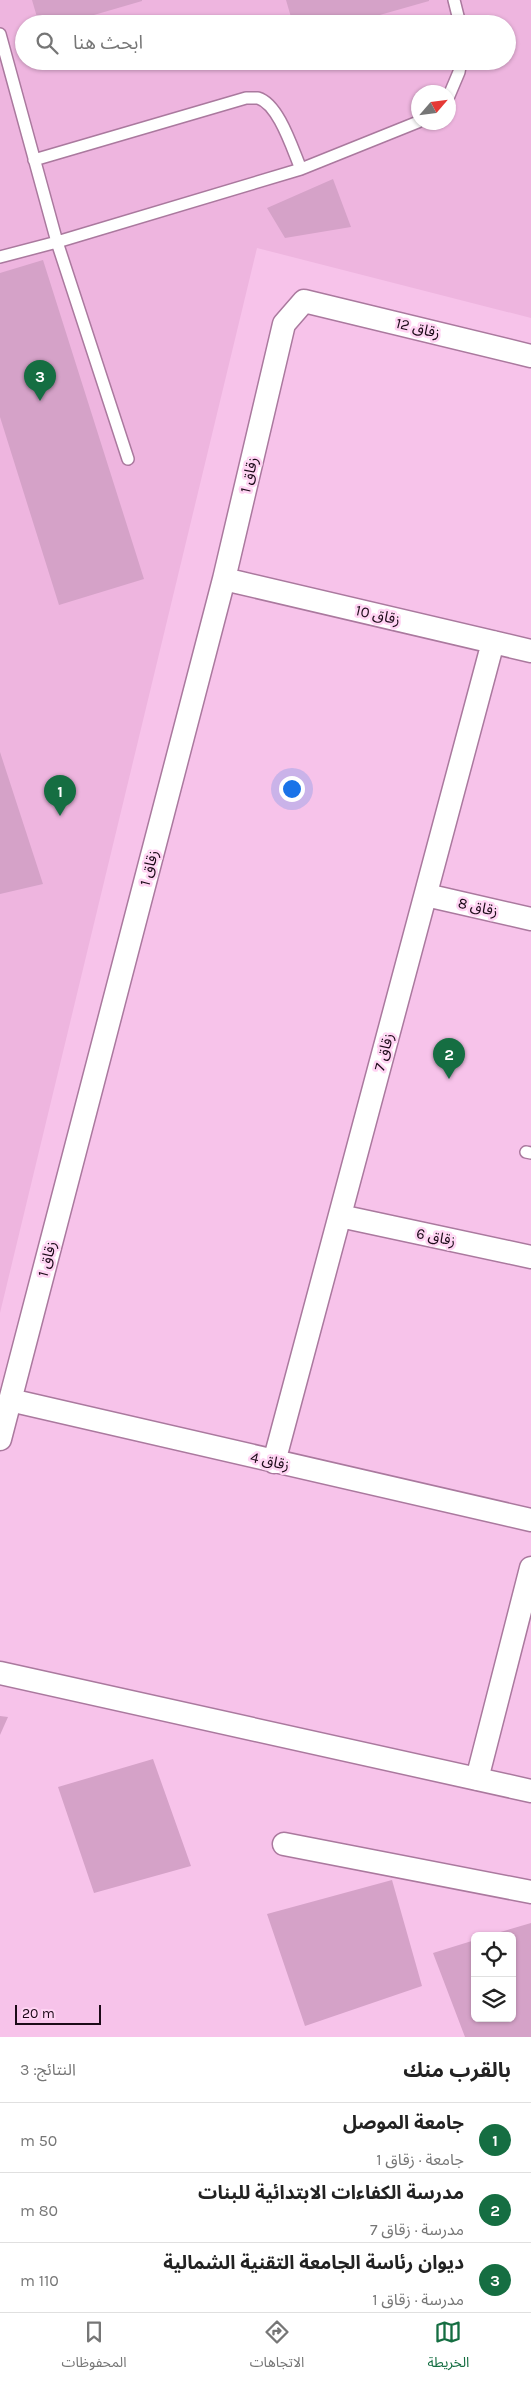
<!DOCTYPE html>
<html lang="ar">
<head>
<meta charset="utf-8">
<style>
  body { margin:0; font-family:Karla,"Noto Sans Arabic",sans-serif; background:#f6f6f6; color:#222; direction:rtl }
  .controls { position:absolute; right:15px; bottom:15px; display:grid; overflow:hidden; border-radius:8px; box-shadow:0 1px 4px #0004 }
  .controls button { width:45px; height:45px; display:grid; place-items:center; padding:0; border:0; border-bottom:1px solid #e0e0e0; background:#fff; color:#222; font:25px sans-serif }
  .compass { position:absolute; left:411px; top:85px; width:45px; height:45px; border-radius:50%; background:#fff; box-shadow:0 1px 4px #0004; rotate:62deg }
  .scale { position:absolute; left:15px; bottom:12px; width:86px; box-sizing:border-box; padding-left:5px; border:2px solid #1c0a18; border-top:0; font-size:14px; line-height:18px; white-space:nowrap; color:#1c0a18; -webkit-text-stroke:4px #ffd4f3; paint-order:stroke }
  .you { position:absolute; left:291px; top:788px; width:18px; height:18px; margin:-12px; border:4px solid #fff; border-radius:50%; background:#1a73e8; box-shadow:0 0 0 8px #1a73e833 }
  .badge { display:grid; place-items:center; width:32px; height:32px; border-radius:50%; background:#156e42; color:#fff; font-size:16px; font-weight:700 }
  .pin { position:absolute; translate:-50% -41px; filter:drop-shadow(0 1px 2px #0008) }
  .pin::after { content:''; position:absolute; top:26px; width:18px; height:15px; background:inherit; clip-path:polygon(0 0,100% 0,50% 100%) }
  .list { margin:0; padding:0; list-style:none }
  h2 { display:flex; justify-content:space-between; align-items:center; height:65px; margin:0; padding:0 20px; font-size:21px }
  h2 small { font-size:16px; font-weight:400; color:#767676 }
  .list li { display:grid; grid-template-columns:32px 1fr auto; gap:15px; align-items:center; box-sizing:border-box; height:70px; padding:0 20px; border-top:1px solid #e0e0e0 }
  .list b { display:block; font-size:19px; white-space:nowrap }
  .list p { margin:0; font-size:16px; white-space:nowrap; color:#767676 }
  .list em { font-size:16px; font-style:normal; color:#767676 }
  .icon { flex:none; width:28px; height:28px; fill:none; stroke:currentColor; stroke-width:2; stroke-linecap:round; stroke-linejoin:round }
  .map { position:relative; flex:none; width:531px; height:2037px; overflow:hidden; direction:ltr }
  .search { position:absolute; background:#fff; box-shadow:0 1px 4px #0004; left:15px; right:15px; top:15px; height:55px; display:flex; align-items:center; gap:12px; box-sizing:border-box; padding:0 18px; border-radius:28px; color:#767676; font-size:19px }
  .sheet { height:275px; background:#fff }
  nav { display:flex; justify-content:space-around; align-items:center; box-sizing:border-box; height:70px; border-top:1px solid #e0e0e0; background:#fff; font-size:14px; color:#767676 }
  nav a { display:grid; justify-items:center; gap:2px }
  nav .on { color:#156e42 }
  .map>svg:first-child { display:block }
  .built { fill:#eeb5df; fill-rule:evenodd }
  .building { fill:#d5a2c8 }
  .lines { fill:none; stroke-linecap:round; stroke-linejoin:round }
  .service-casing { stroke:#aa799e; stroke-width:14 }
  .minor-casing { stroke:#aa799e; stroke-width:25 }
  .service { stroke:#fff; stroke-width:11 }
  .minor { stroke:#fff; stroke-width:22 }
  .labels { text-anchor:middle; stroke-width:5; stroke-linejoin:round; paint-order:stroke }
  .street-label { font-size:15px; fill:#1c0a18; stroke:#ffd4f3 }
</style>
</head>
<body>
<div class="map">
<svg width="531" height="2037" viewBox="0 0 531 2037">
  <rect width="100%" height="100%" fill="#f7c3ea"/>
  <!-- built -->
  <path class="built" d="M0 0H531V318L257 248 0 1313ZM24 24H507V61H24ZM418 92H448V122H418Z"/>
  <!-- building -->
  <path class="building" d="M32 0H142V1L63 24H39Z
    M286 0H429V1L348 24H293Z
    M333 179 351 227 285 238 267 208Z
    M43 260 144 579 59 605 0 417V273Z
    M0 752 43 884 0 894Z
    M0 1716 8 1717 0 1735Z
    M153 1759 191 1866 94 1893 58 1787Z
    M392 1880 422 1986 305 2026 267 1914Z
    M531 1923V2037H465L433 1953 475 1940V2018H512V1936L490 1935Z"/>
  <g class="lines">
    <defs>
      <path id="service" d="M454 0 460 24
        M0 34 57 242 301 169 418 122
        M448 98 459 72 461 61
        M34 160 246 98C250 98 255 98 258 98 279 104 293 151 301 169
        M0 257 57 242 128 459
        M526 1152 531 1153"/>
      <path id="minor" d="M224 579 531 651
        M426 895 531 919
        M340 1216 531 1257
        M10 1400 531 1520
        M0 1439 224 579 284 324 304 301 531 356
        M274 1462 493 642
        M0 1673 531 1791
        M477 1779 531 1568
        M284 1844 531 1892"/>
    </defs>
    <!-- service casing -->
    <use href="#service" class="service-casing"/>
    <!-- minor casing -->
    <use href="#minor" class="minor-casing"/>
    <!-- service -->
    <use href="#service" class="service"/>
    <!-- minor -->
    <use href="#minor" class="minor"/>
  </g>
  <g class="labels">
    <!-- street labels -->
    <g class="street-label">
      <text transform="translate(418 328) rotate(14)" y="5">زقاق 12</text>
      <text transform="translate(249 475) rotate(-77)" y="5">زقاق 1</text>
      <text transform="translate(378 615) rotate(13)" y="5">زقاق 10</text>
      <text transform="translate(149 868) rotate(-75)" y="5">زقاق 1</text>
      <text transform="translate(478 907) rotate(13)" y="5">زقاق 8</text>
      <text transform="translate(384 1052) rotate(-75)" y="5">زقاق 7</text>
      <text transform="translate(436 1237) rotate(12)" y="5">زقاق 6</text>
      <text transform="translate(47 1259) rotate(-75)" y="5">زقاق 1</text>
      <text transform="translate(270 1461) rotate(13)" y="5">زقاق 4</text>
    </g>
  </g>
</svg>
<div class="controls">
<button><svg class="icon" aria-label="locate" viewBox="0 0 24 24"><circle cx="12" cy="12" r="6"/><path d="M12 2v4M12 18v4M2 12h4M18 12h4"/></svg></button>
<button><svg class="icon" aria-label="layers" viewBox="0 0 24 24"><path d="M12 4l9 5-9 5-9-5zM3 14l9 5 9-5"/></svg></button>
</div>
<svg class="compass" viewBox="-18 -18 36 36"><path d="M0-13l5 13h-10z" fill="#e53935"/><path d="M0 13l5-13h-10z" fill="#767676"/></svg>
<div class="scale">20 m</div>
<div class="you"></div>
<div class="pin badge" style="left:60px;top:816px">1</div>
<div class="pin badge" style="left:449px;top:1079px">2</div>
<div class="pin badge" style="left:40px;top:401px">3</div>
<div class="search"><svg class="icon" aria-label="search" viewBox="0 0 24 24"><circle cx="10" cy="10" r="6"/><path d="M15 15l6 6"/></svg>ابحث هنا</div>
</div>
<section class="sheet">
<h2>بالقرب منك<small>النتائج: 3</small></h2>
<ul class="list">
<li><span class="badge">1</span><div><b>جامعة الموصل</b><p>جامعة · زقاق 1</p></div><em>50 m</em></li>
<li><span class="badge">2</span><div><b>مدرسة الكفاءات الابتدائية للبنات</b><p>مدرسة · زقاق 7</p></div><em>80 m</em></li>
<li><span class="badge">3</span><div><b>ديوان رئاسة الجامعة التقنية الشمالية</b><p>مدرسة · زقاق 1</p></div><em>110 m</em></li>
</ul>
</section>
<nav>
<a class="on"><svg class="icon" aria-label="map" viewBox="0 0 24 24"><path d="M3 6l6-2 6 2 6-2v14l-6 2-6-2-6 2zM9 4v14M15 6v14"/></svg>الخريطة</a>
<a><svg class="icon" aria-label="directions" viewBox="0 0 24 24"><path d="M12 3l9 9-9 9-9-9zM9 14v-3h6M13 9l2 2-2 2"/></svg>الاتجاهات</a>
<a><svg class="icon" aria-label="saved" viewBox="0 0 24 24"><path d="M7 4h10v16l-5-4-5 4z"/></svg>المحفوظات</a>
</nav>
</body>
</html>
